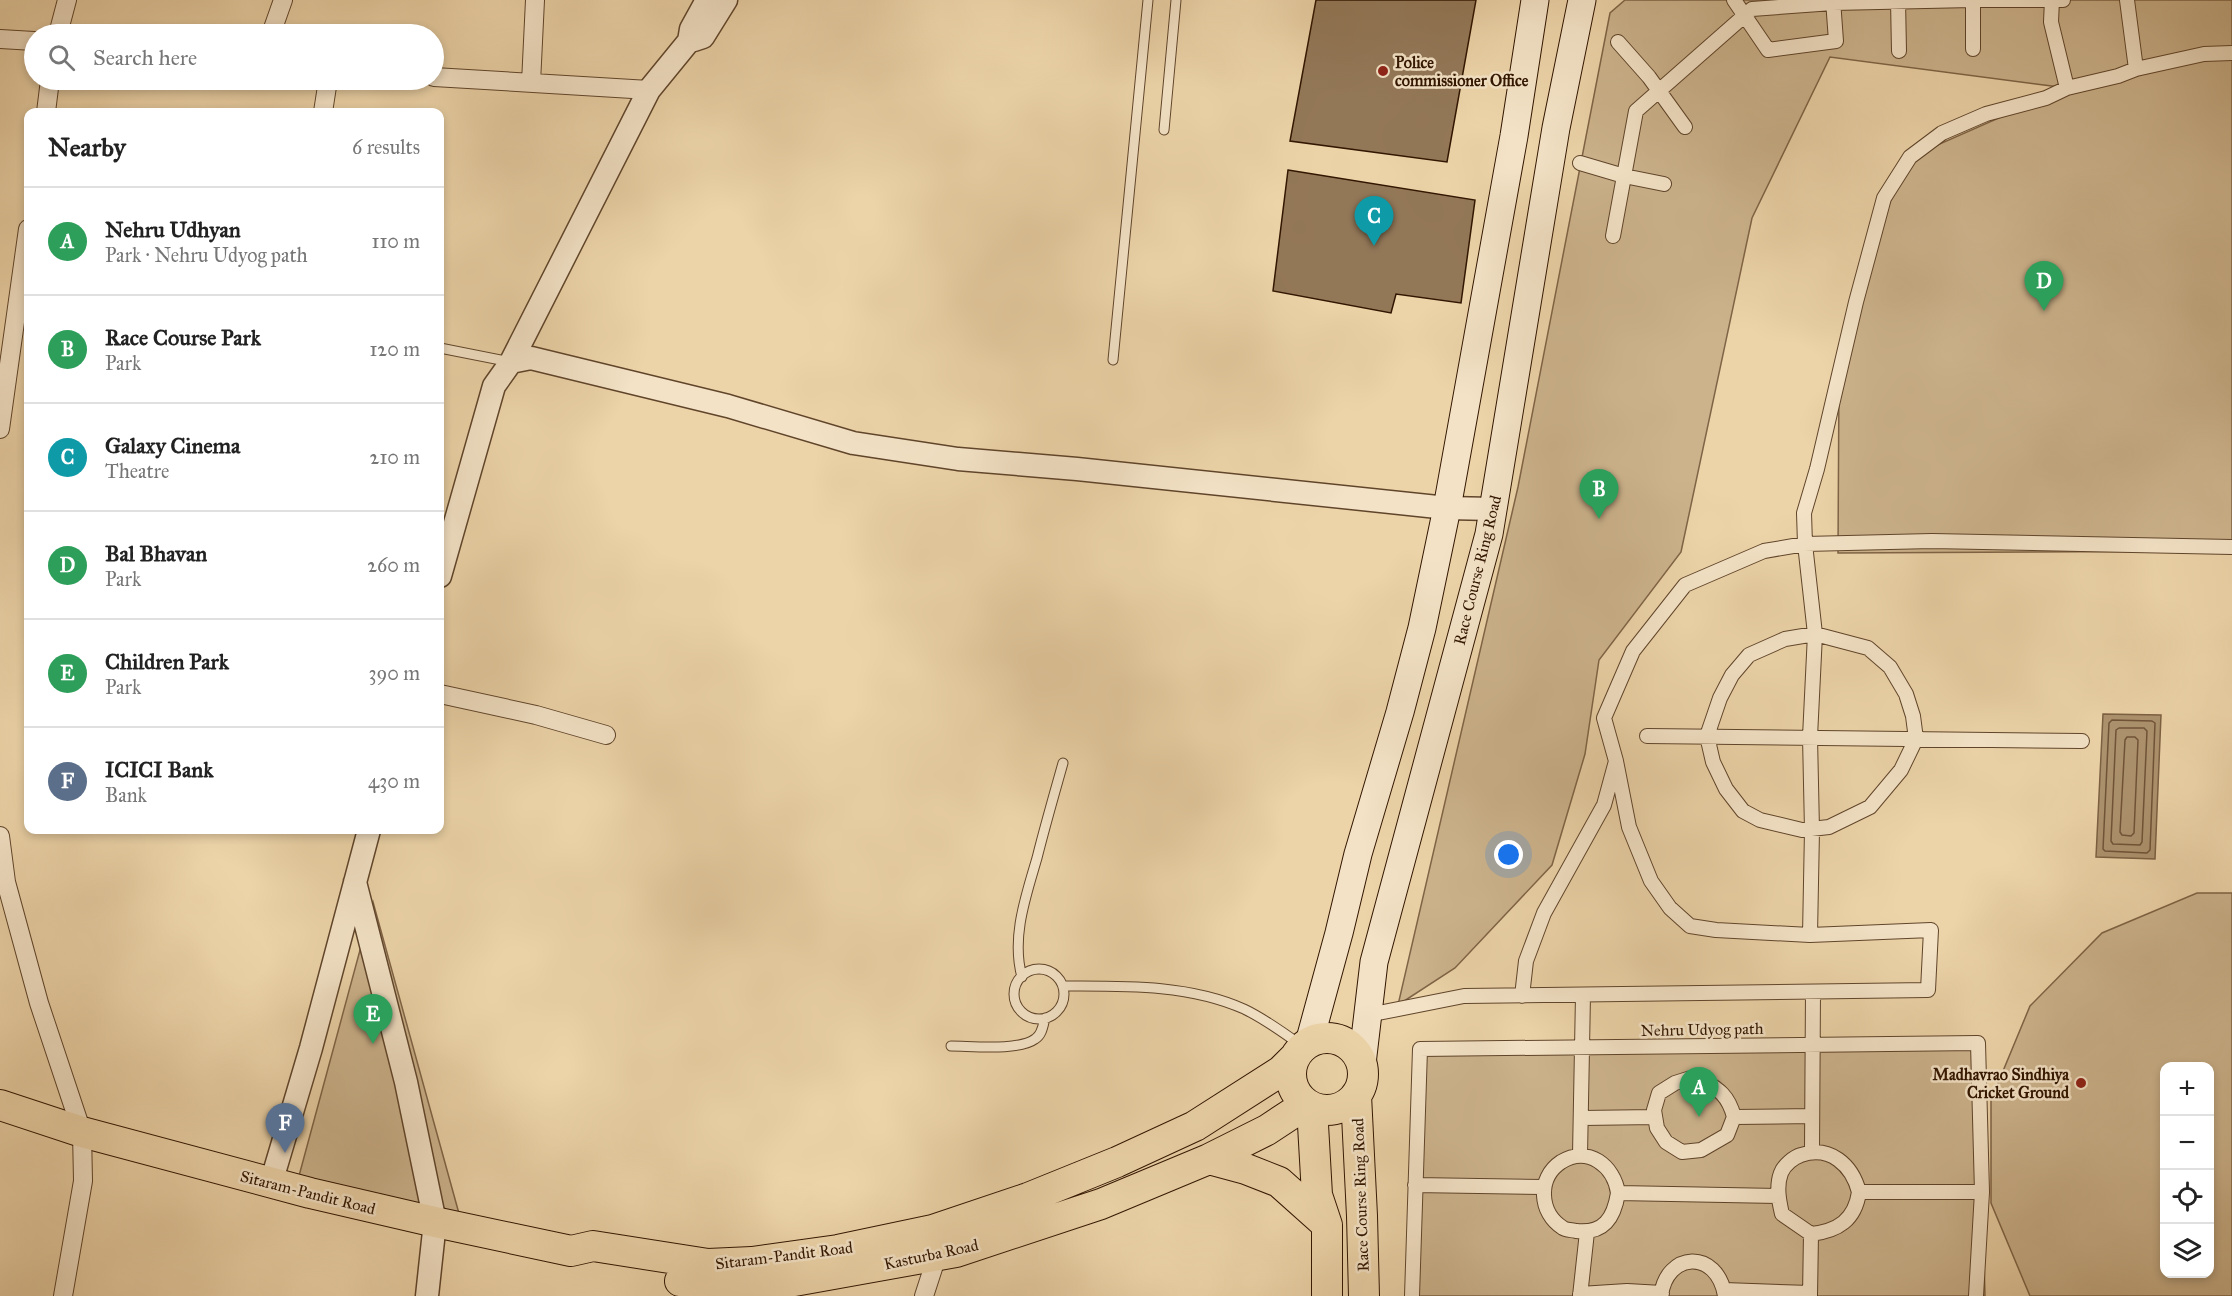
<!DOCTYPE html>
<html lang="en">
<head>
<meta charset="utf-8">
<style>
  body { margin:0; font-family:"IM FELL Great Primer",serif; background:#f6f6f6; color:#222 }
  .controls { position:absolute; right:18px; bottom:18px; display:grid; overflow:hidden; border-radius:12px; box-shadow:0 3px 9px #0003 }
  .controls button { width:54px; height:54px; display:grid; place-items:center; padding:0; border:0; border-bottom:2px solid #e0e0e0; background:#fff; color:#222; font:30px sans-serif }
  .you { position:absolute; left:1509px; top:855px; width:21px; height:21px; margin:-15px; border:4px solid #fff; border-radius:50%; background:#1a73e8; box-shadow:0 0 0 9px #1a73e833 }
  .badge { display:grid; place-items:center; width:39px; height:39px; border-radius:50%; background:#7c3aed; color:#fff; font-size:20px; font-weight:700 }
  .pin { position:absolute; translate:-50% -50px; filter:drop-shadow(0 2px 3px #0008) }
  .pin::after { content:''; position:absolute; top:32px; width:21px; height:18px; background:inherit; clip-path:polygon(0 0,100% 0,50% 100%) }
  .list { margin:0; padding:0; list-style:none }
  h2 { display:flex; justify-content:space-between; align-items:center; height:78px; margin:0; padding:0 24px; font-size:26px }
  h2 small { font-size:20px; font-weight:400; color:#767676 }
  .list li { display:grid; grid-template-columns:39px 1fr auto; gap:18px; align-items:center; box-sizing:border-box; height:108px; padding:0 24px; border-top:2px solid #e0e0e0 }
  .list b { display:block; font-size:22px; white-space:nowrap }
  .list p { margin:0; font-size:20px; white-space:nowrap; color:#767676 }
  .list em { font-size:20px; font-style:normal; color:#767676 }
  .icon { flex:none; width:33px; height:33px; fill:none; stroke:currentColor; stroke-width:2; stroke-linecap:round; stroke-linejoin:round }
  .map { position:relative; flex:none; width:2232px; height:1296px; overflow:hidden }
  .search { position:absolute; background:#fff; box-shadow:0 3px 9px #0003; left:24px; top:24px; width:420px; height:66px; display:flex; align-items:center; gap:15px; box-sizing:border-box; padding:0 21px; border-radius:33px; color:#767676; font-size:22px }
  .panel { position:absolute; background:#fff; box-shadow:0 3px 9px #0003; left:24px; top:108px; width:420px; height:726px; border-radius:12px }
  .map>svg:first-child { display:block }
  .green { fill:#ccb38c; stroke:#7f6446; stroke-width:1.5; fill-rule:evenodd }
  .water { fill:#ad936f; stroke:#7c6143; stroke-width:1.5 }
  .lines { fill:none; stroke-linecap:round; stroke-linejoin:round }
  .shore { stroke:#705438; stroke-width:1.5 }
  .building { fill:#937858; stroke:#321601; stroke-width:1.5 }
  .service-casing { stroke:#60452b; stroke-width:11 }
  .pedestrian-casing { stroke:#60452b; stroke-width:16 }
  .minor-casing { stroke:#60452b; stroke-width:20 }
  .tertiary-casing { stroke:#60452b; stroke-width:25 }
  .secondary-casing { stroke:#321601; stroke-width:29 }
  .primary-casing { stroke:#321601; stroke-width:32 }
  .service { stroke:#f3e2c6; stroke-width:9 }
  .pedestrian { stroke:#f3e2c6; stroke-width:14 }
  .minor { stroke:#f3e2c6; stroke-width:18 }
  .tertiary { stroke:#f3e2c6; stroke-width:22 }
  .secondary { stroke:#f3e2c6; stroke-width:27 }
  .primary { stroke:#ecd3a8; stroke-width:30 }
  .poi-dot { fill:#8f2418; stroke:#f3e2c6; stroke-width:2 }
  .labels { text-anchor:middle; stroke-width:5; stroke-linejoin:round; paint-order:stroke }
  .poi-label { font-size:16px; font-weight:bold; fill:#321601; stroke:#f3e2c6; text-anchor:start }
  .street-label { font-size:16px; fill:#321601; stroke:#f3e2c6 }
</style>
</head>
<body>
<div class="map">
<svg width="2232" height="1296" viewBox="0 0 2232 1296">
  <rect width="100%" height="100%" fill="#ecd3a8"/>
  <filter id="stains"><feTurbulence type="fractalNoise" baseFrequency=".00333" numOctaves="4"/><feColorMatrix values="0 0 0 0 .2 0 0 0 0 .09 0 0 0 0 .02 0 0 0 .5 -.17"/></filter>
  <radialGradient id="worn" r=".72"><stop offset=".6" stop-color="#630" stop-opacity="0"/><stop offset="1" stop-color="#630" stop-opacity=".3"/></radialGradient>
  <!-- green -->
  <path class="green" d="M1625 0H2232V551L1838 553 1839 377 1871 246 1910 157 2067 88 1830 57 1752 218 1681 552 1599 660 1585 754 1552 865 1455 968 1398 1005 1518 487 1610 13Z
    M2197 893H2232V1296H2030L1991 1203V1100L2030 1006 2102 933ZM2164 1066H2210V1274H2164Z
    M373 902 463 1228 296 1187Z
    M1978 1043 1985 1296H1412L1420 1049Z"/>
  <!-- water -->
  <path class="water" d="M2103 714 2161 715 2155 859 2096 857Z"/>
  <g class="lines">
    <!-- shore -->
    <path class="shore" d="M2112 720 2152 721 2155 723 2150 850 2147 853 2105 851 2103 849 2109 723Z
      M2119 728H2144L2147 731 2142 842 2140 845 2113 844 2111 841 2116 730Z
      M2127 737H2135L2138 740 2134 833 2131 836 2122 835 2120 832 2125 740Z"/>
  </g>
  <!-- building -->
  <path class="building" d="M1316 0H1476L1447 162 1290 141Z
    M1288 170 1475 200 1461 303 1396 294 1391 313 1273 291Z"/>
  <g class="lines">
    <defs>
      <path id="service" d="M1164 130 1176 0
        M440 348 511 362
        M1113 360 1148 0
        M1014 994a25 25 0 1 1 50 0a25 25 0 1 1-50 0Z
        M1022 977C1011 937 1026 896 1037 858 1045 826 1054 795 1063 763
        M1063 986C1123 986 1188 984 1244 1009 1265 1019 1284 1033 1302 1046
        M951 1046C972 1046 1019 1051 1035 1039 1042 1035 1043 1026 1045 1018"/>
      <path id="pedestrian" d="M1734 0 1768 50 1836 41 1833 0
        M1898 0 1899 51
        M1973 0H2063
        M1973 0V49
        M2052 0 2051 22 2067 88
        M2127 0 2136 69
        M1618 42 1649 77 1685 127
        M1580 163 1624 176 1664 184
        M1613 236 1636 111 1752 9 1833 3 1972 0
        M1815 634 1868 648 1890 667 1906 694 1913 716 1916 739 1901 770 1870 807 1829 827 1802 830 1760 820 1743 811 1726 789 1713 762 1707 736 1720 698 1732 675 1749 655 1785 639Z
        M1647 736 2082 741
        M1810 935 1812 830 1810 737 1815 634 1805 544 1804 513 1817 469 1856 302 1884 198 1910 157 1942 133 1986 114 2046 98 2067 88 2118 76 2136 69 2204 54 2232 53
        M1522 996 1526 961 1544 913 1604 805 1616 761 1604 718 1633 651 1685 585 1764 551 1805 544 1932 541 2232 547
        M1368 1015 1464 996 1928 990 1931 930 1810 935 1716 930 1690 926 1670 908 1651 881 1629 827 1616 761
        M1734 1117 1727 1135 1701 1150 1682 1152 1666 1142 1657 1128 1654 1110 1659 1093 1675 1083 1697 1076C1716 1088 1728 1093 1734 1117L1812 1116
        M1582 1118 1655 1117
        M1812 1151 1813 992
        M1580 1155 1583 995
        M1415 1185 1543 1187
        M1859 1192C1852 1165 1830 1145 1801 1155 1794 1157 1784 1165 1781 1173 1776 1186 1779 1201 1782 1214L1811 1234C1838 1231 1855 1220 1859 1192H1982
        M1618 1193C1614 1166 1588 1145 1561 1162 1537 1178 1539 1213 1563 1228 1566 1230 1572 1230 1576 1231 1604 1234 1614 1218 1618 1193L1778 1196
        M1724 1290 1810 1293
        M1580 1294 1627 1291 1662 1293
        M1412 1296 1420 1049 1978 1043 1982 1192 1976 1296
        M1580 1296 1587 1232
        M1661 1296C1666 1252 1717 1248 1725 1296
        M1810 1296 1811 1234"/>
      <path id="minor" d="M58 34 67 0
        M271 34 283 0
        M0 39 34 41
        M434 77 649 90
        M531 83 535 0
        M46 112 50 80
        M323 112 328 80
        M0 429 28 229
        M440 694 536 715 606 735
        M0 836 6 882 39 1003 82 1132 83 1181 63 1296
        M924 1296 937 1256 936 1249"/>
      <path id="tertiary" d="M694 40 703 37 726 0
        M511 362 649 90 689 41 691 29 707 0
        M440 576 494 386 511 362 531 358 728 406 853 443 958 459 1077 469 1447 508 1493 509
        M355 882 406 1082 435 1222 427 1296
        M271 1183 311 1048 369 830"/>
      <path id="secondary" d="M1309 1043 1339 933 1358 854 1400 712 1422 628 1447 508 1514 136 1535 0
        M1362 1064 1374 962 1489 534 1556 128 1582 0"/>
      <path id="primary" d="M1291 1074a36 36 0 1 1 72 0a36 36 0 1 1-72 0Z
        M1356 1095 1362 1216 1364 1296
        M0 1105 82 1132 310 1193 435 1222 571 1251 593 1246 708 1264 752 1262 838 1250 933 1230 1028 1198 1117 1162 1195 1126 1281 1071 1294 1058
        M1312 1107 1317 1195 1327 1225V1296
        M1209 1159 1246 1169 1279 1182 1325 1223
        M680 1281 739 1286 783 1283 956 1252 1101 1204 1209 1159 1267 1130 1305 1105"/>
    </defs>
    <!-- service casing -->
    <use href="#service" class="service-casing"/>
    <!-- pedestrian casing -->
    <use href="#pedestrian" class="pedestrian-casing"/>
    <!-- minor casing -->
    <use href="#minor" class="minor-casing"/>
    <!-- tertiary casing -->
    <use href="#tertiary" class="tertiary-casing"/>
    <!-- secondary casing -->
    <use href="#secondary" class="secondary-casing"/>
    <!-- primary casing -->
    <use href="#primary" class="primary-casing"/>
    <!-- service -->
    <use href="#service" class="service"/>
    <!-- pedestrian -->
    <use href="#pedestrian" class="pedestrian"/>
    <!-- minor -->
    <use href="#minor" class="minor"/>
    <!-- tertiary -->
    <use href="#tertiary" class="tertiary"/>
    <!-- secondary -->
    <use href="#secondary" class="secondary"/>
    <!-- primary -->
    <use href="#primary" class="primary"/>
  </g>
  <!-- markers -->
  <g class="poi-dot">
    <circle cx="1383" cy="71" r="6"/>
    <circle cx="2081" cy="1083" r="6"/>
  </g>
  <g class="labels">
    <!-- poi labels -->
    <g class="poi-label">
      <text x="1395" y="68">Police<tspan x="1395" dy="18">commissioner Office</tspan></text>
      <text x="2069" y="1080" text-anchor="end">Madhavrao Sindhiya<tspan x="2069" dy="18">Cricket Ground</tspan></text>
    </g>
    <!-- street labels -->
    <g class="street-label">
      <text transform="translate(1477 570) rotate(-76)" y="6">Race Course Ring Road</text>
      <text transform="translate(1702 1029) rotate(-1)" y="6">Nehru Udyog path</text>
      <text transform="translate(308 1192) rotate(14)" y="6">Sitaram-Pandit Road</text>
      <text transform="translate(1360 1195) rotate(-92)" y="6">Race Course Ring Road</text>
      <text transform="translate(931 1254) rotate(-12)" y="6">Kasturba Road</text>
      <text transform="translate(784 1255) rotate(-7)" y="6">Sitaram-Pandit Road</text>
    </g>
  </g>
  <rect width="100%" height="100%" filter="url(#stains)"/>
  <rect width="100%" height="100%" fill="url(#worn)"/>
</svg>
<div class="controls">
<button>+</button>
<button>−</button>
<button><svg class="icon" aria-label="locate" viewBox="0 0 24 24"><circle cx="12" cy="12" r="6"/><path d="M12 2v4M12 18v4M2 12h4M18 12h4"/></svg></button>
<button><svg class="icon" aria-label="layers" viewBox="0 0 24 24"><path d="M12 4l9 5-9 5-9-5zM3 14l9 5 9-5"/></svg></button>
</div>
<div class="you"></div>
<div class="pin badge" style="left:1699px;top:1117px;background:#2e9e5b">A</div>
<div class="pin badge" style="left:1599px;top:519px;background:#2e9e5b">B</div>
<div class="pin badge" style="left:1374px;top:246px;background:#0f9aa8">C</div>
<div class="pin badge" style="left:2044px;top:311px;background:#2e9e5b">D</div>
<div class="pin badge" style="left:373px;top:1044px;background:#2e9e5b">E</div>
<div class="pin badge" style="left:285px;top:1153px;background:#5c6f8a">F</div>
<div class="search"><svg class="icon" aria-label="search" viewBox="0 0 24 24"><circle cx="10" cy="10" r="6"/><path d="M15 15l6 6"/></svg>Search here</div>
<section class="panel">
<h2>Nearby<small>6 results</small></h2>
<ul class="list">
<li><span class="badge" style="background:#2e9e5b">A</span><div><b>Nehru Udhyan</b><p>Park · Nehru Udyog path</p></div><em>110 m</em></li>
<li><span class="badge" style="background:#2e9e5b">B</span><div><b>Race Course Park</b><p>Park</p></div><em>120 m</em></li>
<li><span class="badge" style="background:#0f9aa8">C</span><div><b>Galaxy Cinema</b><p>Theatre</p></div><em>210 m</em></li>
<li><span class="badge" style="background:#2e9e5b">D</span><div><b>Bal Bhavan</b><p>Park</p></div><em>260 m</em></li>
<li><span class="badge" style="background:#2e9e5b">E</span><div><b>Children Park</b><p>Park</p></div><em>390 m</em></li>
<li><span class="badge" style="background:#5c6f8a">F</span><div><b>ICICI Bank</b><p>Bank</p></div><em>430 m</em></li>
</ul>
</section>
</div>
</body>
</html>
